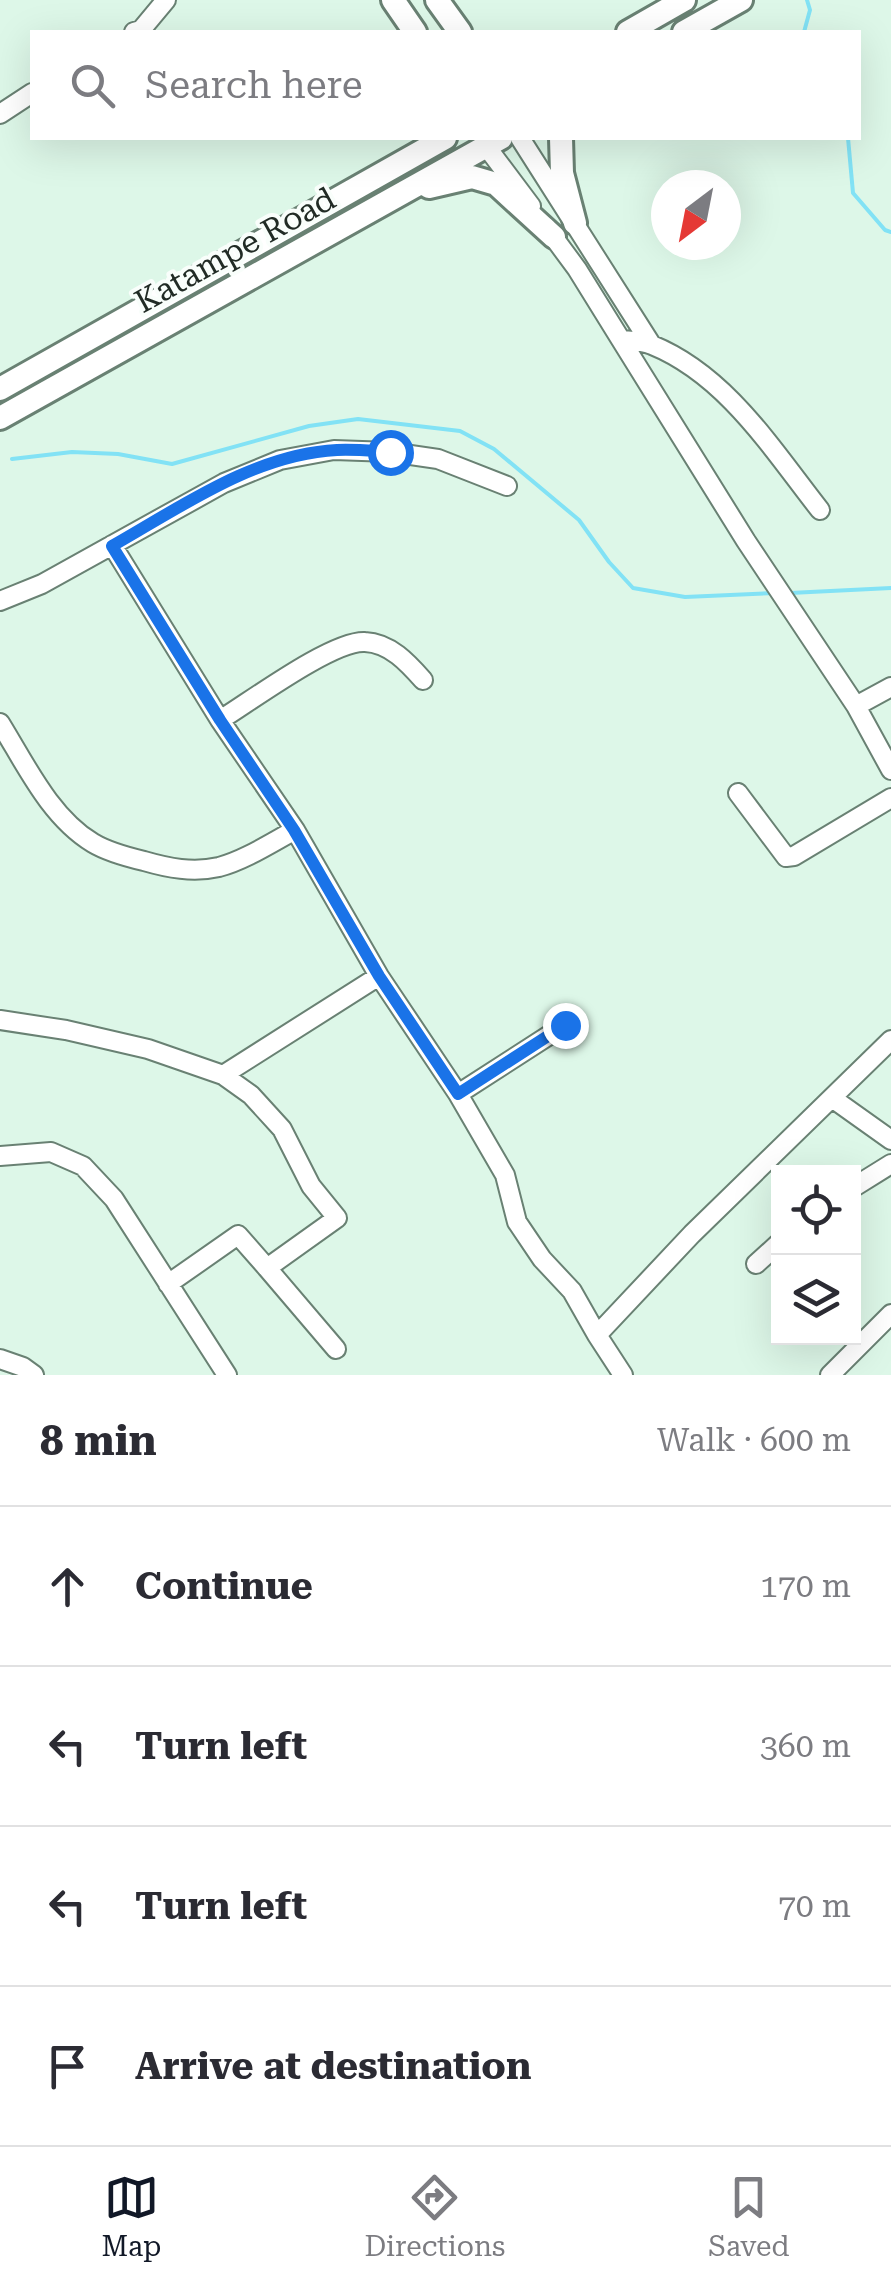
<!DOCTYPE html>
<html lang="en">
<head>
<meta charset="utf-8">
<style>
  body { margin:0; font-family:"Roboto Serif",serif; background:#f7f7f7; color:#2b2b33 }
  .controls { position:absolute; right:30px; bottom:30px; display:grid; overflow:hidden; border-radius:0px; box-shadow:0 10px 40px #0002 }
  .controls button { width:90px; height:90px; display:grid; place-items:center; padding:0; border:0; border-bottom:2px solid #e1e1e2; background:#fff; color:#2b2b33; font:50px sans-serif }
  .compass { position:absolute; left:651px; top:170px; width:90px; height:90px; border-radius:50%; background:#fff; box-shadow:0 10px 40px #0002; rotate:212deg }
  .stop { position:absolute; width:30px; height:30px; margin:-22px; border:8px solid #1a73e8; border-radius:50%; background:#fff }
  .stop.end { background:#1a73e8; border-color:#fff; box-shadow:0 2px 10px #0008 }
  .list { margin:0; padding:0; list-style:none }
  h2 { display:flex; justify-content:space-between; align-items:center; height:130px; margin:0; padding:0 40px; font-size:42px }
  h2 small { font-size:32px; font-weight:400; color:#7c7c81 }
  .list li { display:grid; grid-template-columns:65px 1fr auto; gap:30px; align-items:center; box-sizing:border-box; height:160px; padding:0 40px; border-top:2px solid #e1e1e2 }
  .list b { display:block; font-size:38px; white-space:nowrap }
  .list em { font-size:32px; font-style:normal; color:#7c7c81 }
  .icon { flex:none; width:55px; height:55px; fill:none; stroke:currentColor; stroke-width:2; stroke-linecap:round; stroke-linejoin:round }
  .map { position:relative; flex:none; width:891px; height:1375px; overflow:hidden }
  .search { position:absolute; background:#fff; box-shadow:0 10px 40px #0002; left:30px; right:30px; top:30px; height:110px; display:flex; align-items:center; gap:25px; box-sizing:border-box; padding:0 35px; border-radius:0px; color:#7c7c81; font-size:38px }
  .sheet { height:770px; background:#fff }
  nav { display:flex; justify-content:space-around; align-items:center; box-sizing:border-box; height:140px; border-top:2px solid #e1e1e2; background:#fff; font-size:28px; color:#7c7c81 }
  nav a { display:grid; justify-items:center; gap:5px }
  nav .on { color:#111827 }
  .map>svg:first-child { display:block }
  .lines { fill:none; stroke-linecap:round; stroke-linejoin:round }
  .stream { stroke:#82e2f5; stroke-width:4 }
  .minor-casing { stroke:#698173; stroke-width:22 }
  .major-casing { stroke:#698173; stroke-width:28 }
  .minor { stroke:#fff; stroke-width:18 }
  .major { stroke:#fff; stroke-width:22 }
  .route { stroke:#1a73e8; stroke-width:12 }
  .labels { text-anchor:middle; stroke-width:8; stroke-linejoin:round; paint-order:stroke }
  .street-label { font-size:32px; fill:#212b25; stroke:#f9fefb }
</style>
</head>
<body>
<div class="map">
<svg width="891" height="1375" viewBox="0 0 891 1375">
  <rect width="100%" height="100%" fill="#ddf7e8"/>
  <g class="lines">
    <!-- stream -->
    <path class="stream" d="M804 32 810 10 807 0
      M848 138 853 193 885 230 891 232
      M12 459 72 452 118 454 172 464 309 426 358 419 460 431 494 449 579 520 609 562 633 588 685 597 775 593
      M790 593 891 588"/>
    <defs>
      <path id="minor" d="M134 32 141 30 166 0
        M0 114 32 93
        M520 138 651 344
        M486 146 531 206
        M546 227 577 269 621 340C631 341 643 341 652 345 726 375 772 449 820 510
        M621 340 746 541 856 706 891 687
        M112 545 220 720 295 830 379 976 458 1094 505 1175 517 1222 542 1259 572 1291 597 1335
        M0 601 42 584 224 483 280 460 334 450 390 452 438 459 507 486
        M856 706 891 770
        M220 720C251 701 333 640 365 642 390 643 408 663 423 680
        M0 723C26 765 50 817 93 843 108 852 127 857 144 861 168 868 193 873 219 867 245 860 271 843 295 830
        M738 793 786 857 794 856 891 798
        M0 1020 66 1030 148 1049 223 1075 251 1095 282 1129 311 1186 337 1218 267 1268 336 1349
        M223 1075 379 976
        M458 1094 565 1025
        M832 1098 891 1140
        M0 1156 51 1152 83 1166 114 1199 227 1375
        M854 1187 891 1164
        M756 1264 778 1244
        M168 1284 238 1235 267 1268
        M0 1359 23 1367 34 1375
        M623 1375 597 1335 692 1234 891 1040
        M830 1375 891 1314"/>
      <path id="major" d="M393 0 415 32
        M437 0 460 32
        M628 32 684 0
        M684 32 741 0
        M561 138 562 173 575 223
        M429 187 472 177 496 184 554 237
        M0 389 445 138
        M0 418 501 138"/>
    </defs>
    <!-- minor casing -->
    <use href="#minor" class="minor-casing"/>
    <!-- major casing -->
    <use href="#major" class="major-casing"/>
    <!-- minor -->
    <use href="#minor" class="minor"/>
    <!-- major -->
    <use href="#major" class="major"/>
  </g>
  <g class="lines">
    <!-- route -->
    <path class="route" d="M390 452C373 451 354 449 337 450 255 454 181 507 112 546L220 720 294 830 379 976 458 1094 565 1025"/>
  </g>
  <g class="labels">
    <!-- street labels -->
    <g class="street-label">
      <text transform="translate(235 250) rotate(-29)" y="11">Katampe Road</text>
    </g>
  </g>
</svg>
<div class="controls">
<button><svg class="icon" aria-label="locate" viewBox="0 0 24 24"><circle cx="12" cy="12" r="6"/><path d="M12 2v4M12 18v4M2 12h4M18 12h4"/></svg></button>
<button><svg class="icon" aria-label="layers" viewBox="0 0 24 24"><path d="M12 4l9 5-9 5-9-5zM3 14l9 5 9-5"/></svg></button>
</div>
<svg class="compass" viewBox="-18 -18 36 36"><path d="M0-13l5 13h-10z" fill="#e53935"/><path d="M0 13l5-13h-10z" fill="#7c7c81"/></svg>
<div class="stop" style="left:390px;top:452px"></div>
<div class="stop end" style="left:565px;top:1025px"></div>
<div class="search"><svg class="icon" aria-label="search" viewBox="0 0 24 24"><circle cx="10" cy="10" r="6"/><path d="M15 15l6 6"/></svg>Search here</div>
</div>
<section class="sheet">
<h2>8 min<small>Walk · 600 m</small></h2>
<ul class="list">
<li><svg class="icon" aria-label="ahead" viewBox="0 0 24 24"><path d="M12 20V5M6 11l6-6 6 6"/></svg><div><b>Continue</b></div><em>170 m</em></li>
<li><svg class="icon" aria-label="left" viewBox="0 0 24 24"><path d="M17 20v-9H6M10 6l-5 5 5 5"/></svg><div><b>Turn left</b></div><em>360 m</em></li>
<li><svg class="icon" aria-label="left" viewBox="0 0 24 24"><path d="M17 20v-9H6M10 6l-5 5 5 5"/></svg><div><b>Turn left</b></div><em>70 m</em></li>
<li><svg class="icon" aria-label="arrive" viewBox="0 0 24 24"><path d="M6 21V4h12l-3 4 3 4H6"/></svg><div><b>Arrive at destination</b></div></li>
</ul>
</section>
<nav>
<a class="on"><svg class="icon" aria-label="map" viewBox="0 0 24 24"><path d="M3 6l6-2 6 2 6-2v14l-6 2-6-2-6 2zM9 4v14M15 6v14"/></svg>Map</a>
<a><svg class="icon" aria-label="directions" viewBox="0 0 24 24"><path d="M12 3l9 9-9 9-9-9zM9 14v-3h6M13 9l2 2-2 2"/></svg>Directions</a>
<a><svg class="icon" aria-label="saved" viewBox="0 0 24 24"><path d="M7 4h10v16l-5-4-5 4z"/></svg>Saved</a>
</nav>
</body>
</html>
